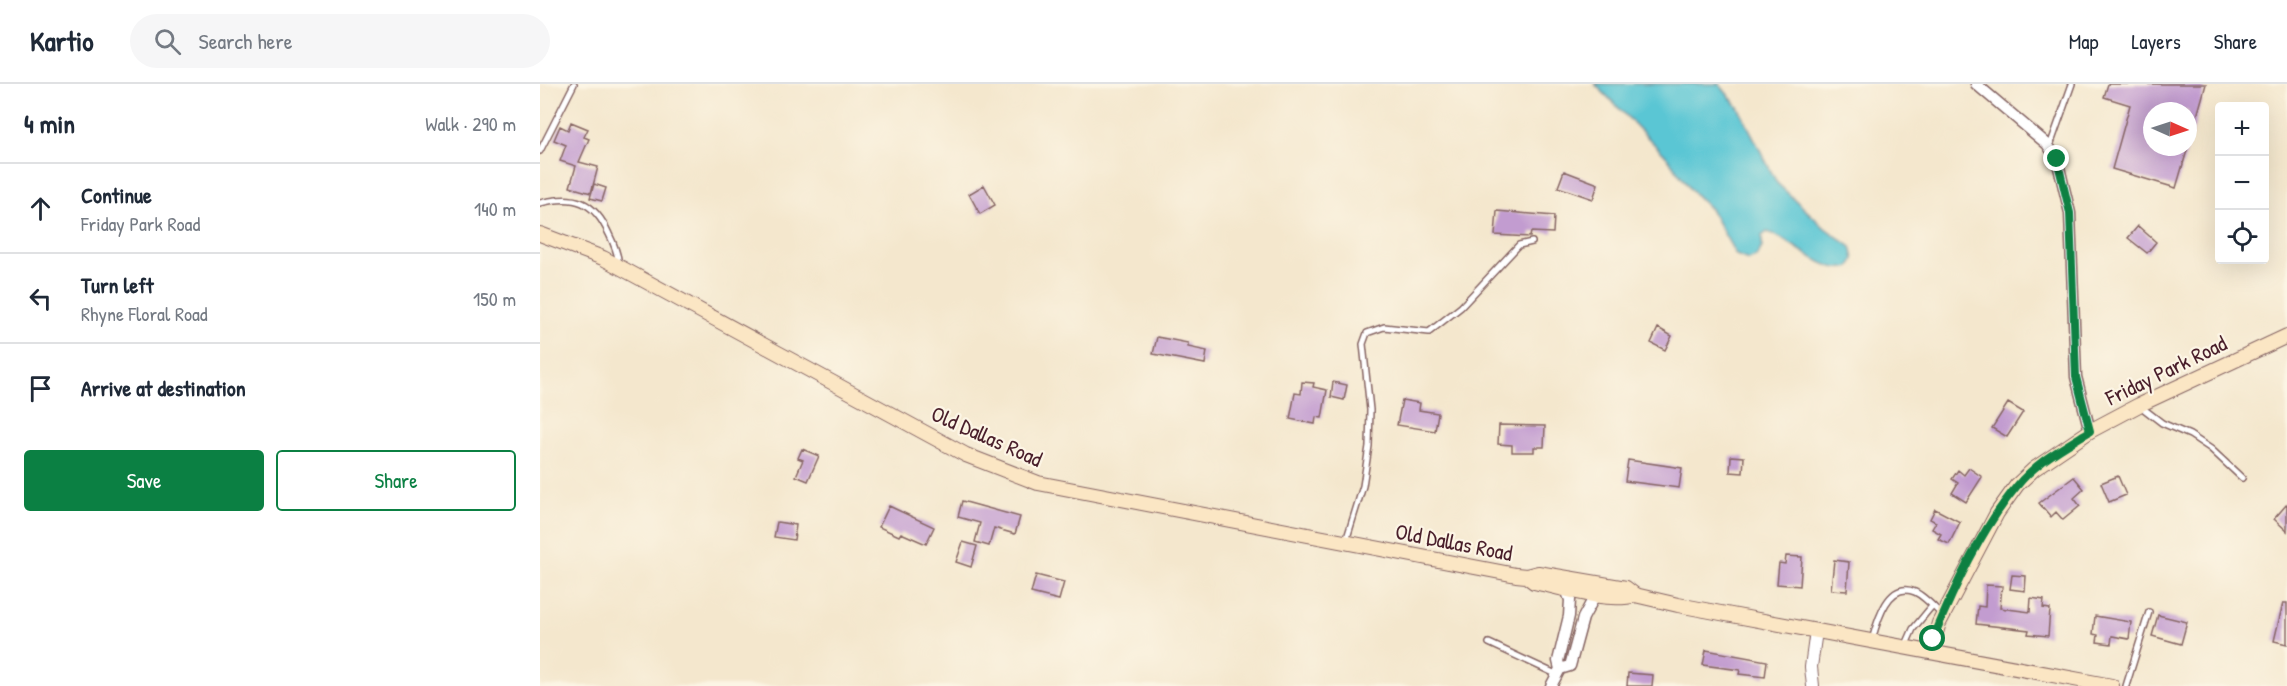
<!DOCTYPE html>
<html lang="en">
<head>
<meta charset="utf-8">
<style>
  body { margin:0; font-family:"Patrick Hand",sans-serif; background:#f6f6f7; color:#1f2937 }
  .controls { position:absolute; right:18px; top:18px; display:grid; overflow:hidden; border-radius:6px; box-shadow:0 6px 24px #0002 }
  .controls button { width:54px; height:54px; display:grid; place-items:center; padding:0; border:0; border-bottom:2px solid #e0e1e3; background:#fff; color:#1f2937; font:30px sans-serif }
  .compass { position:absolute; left:1603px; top:18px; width:54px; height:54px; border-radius:50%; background:#fff; box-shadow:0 6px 24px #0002; rotate:93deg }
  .stop { position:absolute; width:18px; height:18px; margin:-14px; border:4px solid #0b8043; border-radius:50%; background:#fff }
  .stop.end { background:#0b8043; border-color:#fff; box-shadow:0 2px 6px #0008 }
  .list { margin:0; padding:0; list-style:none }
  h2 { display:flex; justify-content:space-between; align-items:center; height:78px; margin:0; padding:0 24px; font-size:26px }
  h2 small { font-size:20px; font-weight:400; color:#747a83 }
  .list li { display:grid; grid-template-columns:39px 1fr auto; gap:18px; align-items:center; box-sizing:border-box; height:90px; padding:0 24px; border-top:2px solid #e0e1e3 }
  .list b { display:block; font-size:22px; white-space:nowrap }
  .list p { margin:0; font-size:20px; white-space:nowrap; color:#747a83 }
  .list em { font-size:20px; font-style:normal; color:#747a83 }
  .actions { display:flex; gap:12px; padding:18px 24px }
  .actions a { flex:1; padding:14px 0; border:2px solid #0b8043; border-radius:6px; text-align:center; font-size:21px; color:#0b8043 }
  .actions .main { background:#0b8043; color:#fff }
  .icon { flex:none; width:33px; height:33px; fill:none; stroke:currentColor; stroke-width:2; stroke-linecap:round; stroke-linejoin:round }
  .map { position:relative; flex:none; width:1747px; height:602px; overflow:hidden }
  header { display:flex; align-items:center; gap:36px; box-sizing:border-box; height:84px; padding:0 30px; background:#fff; border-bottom:2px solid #e0e1e3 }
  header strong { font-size:28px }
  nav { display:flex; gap:33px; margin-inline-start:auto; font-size:21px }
  .search { width:420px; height:54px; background:#f6f6f7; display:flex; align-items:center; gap:15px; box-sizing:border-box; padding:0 21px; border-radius:33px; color:#747a83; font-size:22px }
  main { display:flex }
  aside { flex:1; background:#fff }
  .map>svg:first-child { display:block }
  .water { fill:#5ac6d4; stroke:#527280; stroke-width:1.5 }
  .building { fill:#c29cd0 }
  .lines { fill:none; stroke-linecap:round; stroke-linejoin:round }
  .service-casing { stroke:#866564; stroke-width:8 }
  .minor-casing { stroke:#866564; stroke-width:13 }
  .tertiary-casing { stroke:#866564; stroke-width:14 }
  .secondary-casing { stroke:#866564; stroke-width:16 }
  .service { stroke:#fff; stroke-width:5 }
  .minor { stroke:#fff; stroke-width:10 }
  .tertiary { stroke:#fff; stroke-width:12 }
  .secondary { stroke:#fbe6c4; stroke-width:14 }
  .route { stroke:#0b8043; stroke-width:8 }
  .labels { text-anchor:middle; stroke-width:4.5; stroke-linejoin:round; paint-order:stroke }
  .street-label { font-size:22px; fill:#4a1f2b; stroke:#fcf5e5 }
</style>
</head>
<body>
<header>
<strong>Kartio</strong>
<div class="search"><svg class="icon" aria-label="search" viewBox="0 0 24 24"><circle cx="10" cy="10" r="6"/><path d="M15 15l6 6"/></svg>Search here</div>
<nav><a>Map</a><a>Layers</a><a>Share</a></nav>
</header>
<main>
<aside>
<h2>4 min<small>Walk · 290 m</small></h2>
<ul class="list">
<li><svg class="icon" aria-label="ahead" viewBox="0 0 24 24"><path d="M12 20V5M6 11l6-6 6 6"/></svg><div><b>Continue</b><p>Friday Park Road</p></div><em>140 m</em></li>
<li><svg class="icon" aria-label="left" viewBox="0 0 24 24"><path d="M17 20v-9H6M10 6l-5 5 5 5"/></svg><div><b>Turn left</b><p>Rhyne Floral Road</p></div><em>150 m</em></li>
<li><svg class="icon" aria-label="arrive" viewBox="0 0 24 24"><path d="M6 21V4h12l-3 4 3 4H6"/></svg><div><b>Arrive at destination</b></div></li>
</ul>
<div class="actions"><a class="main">Save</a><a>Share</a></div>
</aside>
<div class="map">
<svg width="1747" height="602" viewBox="0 0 1747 602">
  <rect width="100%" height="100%" fill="#fcf5e5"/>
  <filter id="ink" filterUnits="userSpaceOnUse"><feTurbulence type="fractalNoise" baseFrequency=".0167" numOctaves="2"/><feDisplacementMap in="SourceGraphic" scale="12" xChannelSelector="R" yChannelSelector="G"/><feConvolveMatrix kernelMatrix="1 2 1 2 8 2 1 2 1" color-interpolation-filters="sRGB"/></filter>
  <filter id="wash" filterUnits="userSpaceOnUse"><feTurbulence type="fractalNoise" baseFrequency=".008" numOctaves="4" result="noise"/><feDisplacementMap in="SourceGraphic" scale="24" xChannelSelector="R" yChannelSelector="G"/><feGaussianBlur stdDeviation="1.35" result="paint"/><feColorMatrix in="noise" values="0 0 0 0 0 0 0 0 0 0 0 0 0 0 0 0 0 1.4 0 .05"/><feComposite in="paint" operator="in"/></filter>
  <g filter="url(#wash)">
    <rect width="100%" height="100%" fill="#f4e7cd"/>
    <!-- water -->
    <path class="water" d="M1055 0H1179L1198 23 1237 99 1285 144 1311 163 1314 175 1310 183C1286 192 1252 155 1227 148L1222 152V163L1216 173 1208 176 1196 171 1171 126 1151 106 1127 73Z"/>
    <g id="blocks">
      <!-- building -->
      <path class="building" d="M1568 0H1666L1651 54H1648V27H1612V63H1648L1636 104 1572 85 1590 21 1564 13Z
        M31 38 48 45 44 53 49 55 39 78 58 83 51 109 30 103 36 82 20 77 26 61 14 56 20 42 28 46Z
        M1024 87 1058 100 1053 115 1018 103Z
        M54 100 66 104 62 117 50 114Z
        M444 101 455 121 440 130 429 110Z
        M957 127 1014 132 1013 149 991 148 990 153 955 151Z
        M1598 142 1616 158 1607 169 1588 154Z
        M1118 244 1132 252 1125 266 1111 259Z
        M617 253 648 259V263L667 267 665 280 613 270Z
        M762 298 774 299 773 303 787 306 782 334 776 333 775 340 750 335 755 309 761 310Z
        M793 298 807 301 804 316 791 313Z
        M862 316 880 319 879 326 898 329 895 347 857 341Z
        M1468 319 1483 328 1467 353 1452 344Z
        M959 341 1005 342 1004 363H994V368H972V361L958 360Z
        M262 365 279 372 268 397 256 392 263 376 258 374Z
        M1191 372 1204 373 1203 389 1190 388Z
        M1088 376 1142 384 1139 404 1085 397Z
        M1429 384 1442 393 1426 418 1412 409 1418 399 1412 395 1418 386 1424 391Z
        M1578 392 1586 411 1569 418 1561 399Z
        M1534 393 1544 405 1534 414 1540 422 1523 436 1516 428 1511 433 1499 419Z
        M422 417 480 433 475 450 454 444 449 462 435 458 440 439 418 433Z
        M1747 420V447L1734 435Z
        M349 422 394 443 386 460 361 449 359 452 339 443Z
        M1395 425 1420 438 1409 460 1398 455 1401 450 1392 445 1396 438 1390 435Z
        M237 438 256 441 254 456 234 453Z
        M423 458 437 462 431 483 416 478Z
        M1246 472 1262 473 1260 502 1237 500 1239 479 1245 480Z
        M1294 476 1309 478 1307 507 1291 506Z
        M496 491 524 498 519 516 491 509Z
        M1472 491 1486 492 1485 507 1470 505Z
        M1446 501 1462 502 1460 524 1490 528 1491 514 1504 516 1503 524 1510 525 1508 552 1488 550 1489 546 1436 540 1438 522 1445 523Z
        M1743 519H1747V560L1734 557Z
        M1618 531 1647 538 1641 560 1612 552Z
        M1555 532 1591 538 1589 555 1572 552 1571 560 1557 558 1558 551 1553 550Z
        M1166 566 1227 577 1225 593 1199 590 1200 586 1163 581Z
        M1088 589 1113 591 1112 602H1087Z"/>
    </g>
  </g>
  <g filter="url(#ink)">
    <use href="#blocks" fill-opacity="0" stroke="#866564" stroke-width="1.5"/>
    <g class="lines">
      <defs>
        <path id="service" d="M1510 62 1532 0
          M0 67 34 0
          M0 119C35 110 54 117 69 150 74 160 78 169 79 181
          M1600 322 1622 339 1650 351 1671 365 1702 394
          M806 457 823 402 829 362 830 326 823 260 827 249 844 243 889 248 921 223 979 161 992 158
          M1332 556C1337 538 1348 496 1375 508 1384 512 1394 523 1401 530
          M949 559 1018 591
          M1365 563 1373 545 1392 522
          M1586 602 1609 528"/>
        <path id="minor" d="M1436 0 1507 60 1517 75 1530 129 1536 293 1550 347
          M1020 585 1018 577 1029 532 1030 516 1026 505
          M1011 602 1020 585 1030 582 1043 534 1056 510"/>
        <path id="tertiary" d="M1273 602 1271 583 1276 547"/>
        <path id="secondary" d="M0 150 63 174 426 371 498 399 976 491 986 492 998 489 1086 504 1095 511 1138 521 1572 602
          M986 492 994 498C1022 504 1069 519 1095 511
          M1390 568 1399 539 1457 429 1477 401 1494 385 1550 347 1599 321 1747 252"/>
      </defs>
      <!-- service casing -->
      <use href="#service" class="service-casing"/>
      <!-- minor casing -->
      <use href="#minor" class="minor-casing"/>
      <!-- tertiary casing -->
      <use href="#tertiary" class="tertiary-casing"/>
      <!-- secondary casing -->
      <use href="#secondary" class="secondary-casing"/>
      <!-- service -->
      <use href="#service" class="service"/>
      <!-- minor -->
      <use href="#minor" class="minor"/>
      <!-- tertiary -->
      <use href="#tertiary" class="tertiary"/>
      <!-- secondary -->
      <use href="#secondary" class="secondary"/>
    </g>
  </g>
  <g class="lines" filter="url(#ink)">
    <!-- route -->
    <path class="route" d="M1393 555C1414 504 1441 445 1477 402 1496 378 1524 363 1550 347L1536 293 1530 129 1517 75"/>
  </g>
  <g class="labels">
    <!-- street labels -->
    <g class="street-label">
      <text transform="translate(1626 286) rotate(-26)" y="8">Friday Park Road</text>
      <text transform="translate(447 352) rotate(24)" y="8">Old Dallas Road</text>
      <text transform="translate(914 458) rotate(11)" y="8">Old Dallas Road</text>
    </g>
  </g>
</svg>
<div class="controls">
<button>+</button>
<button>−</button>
<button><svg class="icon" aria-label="locate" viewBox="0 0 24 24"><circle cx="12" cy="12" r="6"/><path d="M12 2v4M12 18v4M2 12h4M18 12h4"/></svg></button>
</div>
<svg class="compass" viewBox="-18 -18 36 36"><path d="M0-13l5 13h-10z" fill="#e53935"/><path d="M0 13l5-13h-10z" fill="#747a83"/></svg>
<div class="stop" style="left:1393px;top:555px"></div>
<div class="stop end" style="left:1517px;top:75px"></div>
</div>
</main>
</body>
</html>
